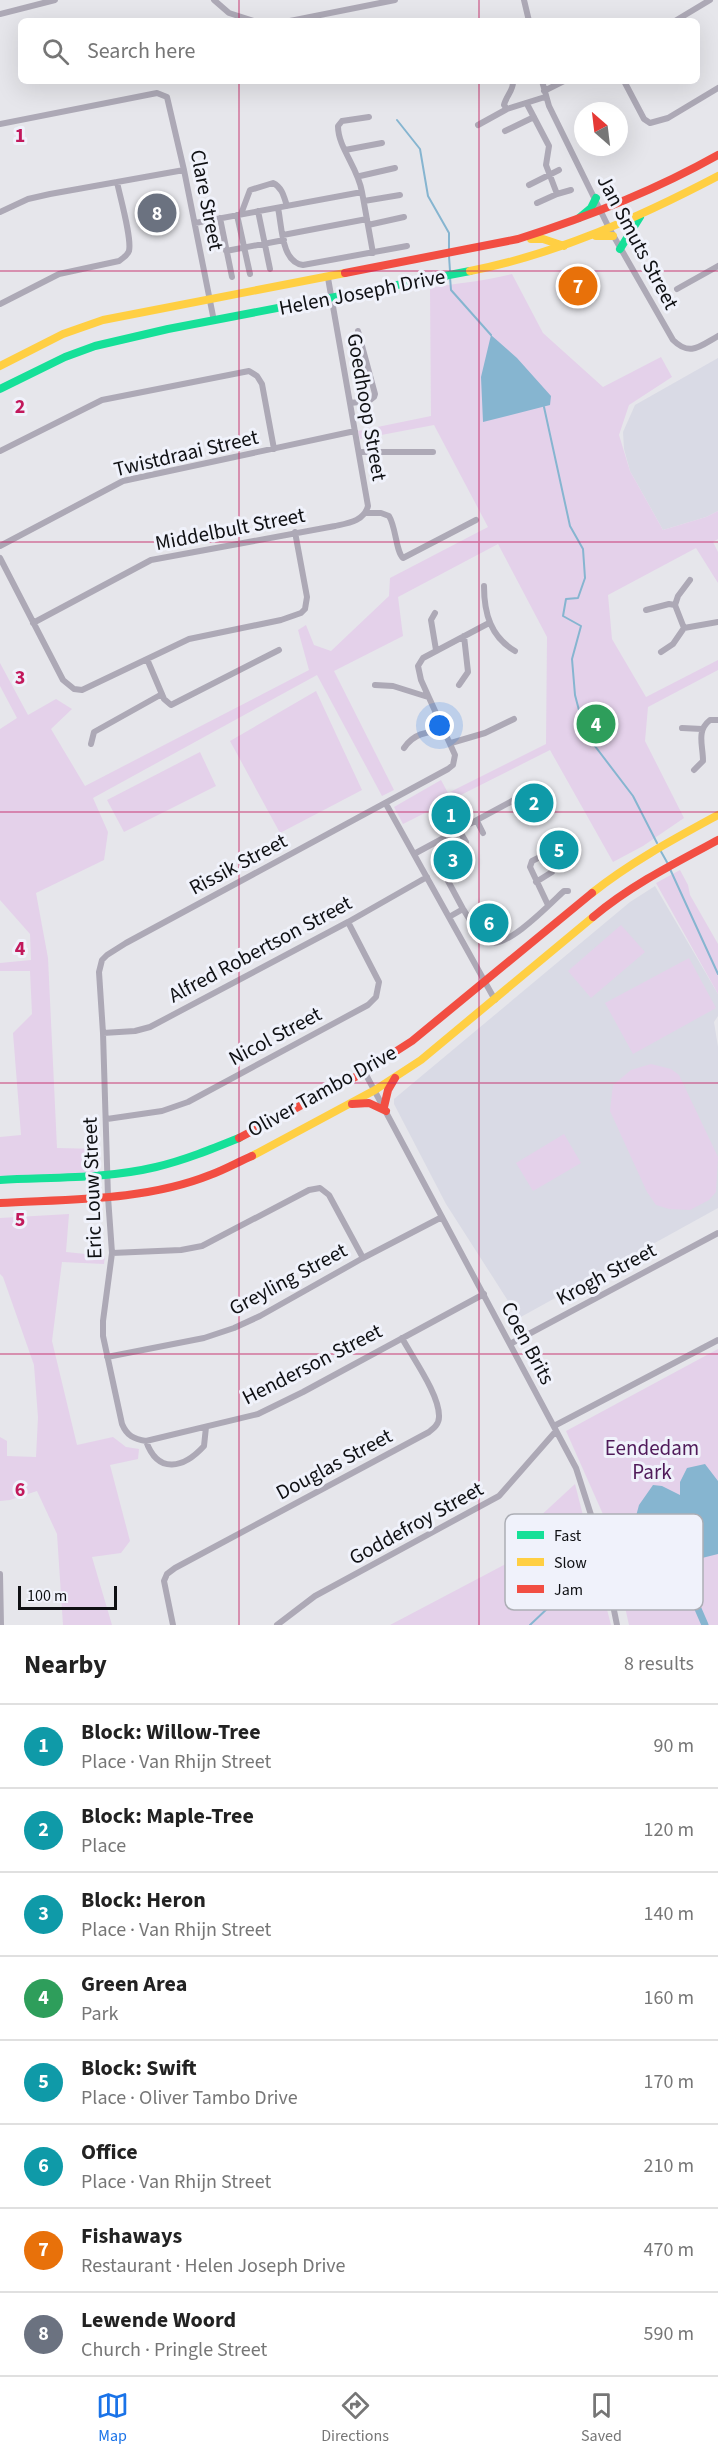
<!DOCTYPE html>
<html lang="en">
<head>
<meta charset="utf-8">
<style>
  body { margin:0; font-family:"Source Sans 3",sans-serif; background:#f2f2f2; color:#222 }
  .compass { position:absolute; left:574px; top:102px; width:54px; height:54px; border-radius:50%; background:#fff; box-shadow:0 6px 24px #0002; rotate:332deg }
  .scale { position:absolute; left:18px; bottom:15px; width:99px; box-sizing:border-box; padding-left:6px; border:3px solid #0f1013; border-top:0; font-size:16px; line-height:21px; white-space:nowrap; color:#0f1013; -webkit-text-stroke:4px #f0f2fb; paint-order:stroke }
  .you { position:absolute; left:440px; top:726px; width:21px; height:21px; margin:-15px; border:4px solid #fff; border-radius:50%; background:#1a73e8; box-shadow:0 0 0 9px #1a73e833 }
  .badge { display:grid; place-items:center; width:39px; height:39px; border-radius:50%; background:#1a73e8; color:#fff; font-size:20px; font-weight:700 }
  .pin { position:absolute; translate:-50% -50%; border:3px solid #fff; box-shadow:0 2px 6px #0006 }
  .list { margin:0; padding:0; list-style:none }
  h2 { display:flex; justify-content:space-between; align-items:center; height:78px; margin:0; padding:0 24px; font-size:26px }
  h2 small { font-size:20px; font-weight:400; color:#767676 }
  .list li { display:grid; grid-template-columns:39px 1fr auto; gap:18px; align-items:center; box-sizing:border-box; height:84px; padding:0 24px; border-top:2px solid #e0e0e0 }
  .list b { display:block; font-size:22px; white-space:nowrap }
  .list p { margin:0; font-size:20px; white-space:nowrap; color:#767676 }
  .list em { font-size:20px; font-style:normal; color:#767676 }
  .icon { flex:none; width:33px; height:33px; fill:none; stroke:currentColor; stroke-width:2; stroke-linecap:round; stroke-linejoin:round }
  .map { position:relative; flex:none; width:718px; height:1625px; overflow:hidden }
  .search { position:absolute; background:#fff; box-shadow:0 6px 24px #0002; left:18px; right:18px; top:18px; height:66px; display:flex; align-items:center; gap:15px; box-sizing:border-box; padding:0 21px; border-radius:9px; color:#767676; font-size:22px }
  .sheet { height:750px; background:#fff }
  nav { display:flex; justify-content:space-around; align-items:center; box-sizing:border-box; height:84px; border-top:2px solid #e0e0e0; background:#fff; font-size:16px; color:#767676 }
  nav a { display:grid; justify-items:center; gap:3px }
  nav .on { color:#1a73e8 }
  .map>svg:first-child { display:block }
  .built { fill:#d9dae5 }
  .green { fill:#e4d1ea }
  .water { fill:#86b5d0 }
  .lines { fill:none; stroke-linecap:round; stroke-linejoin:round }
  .stream { stroke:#86b5d0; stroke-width:2 }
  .canal { stroke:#86b5d0; stroke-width:7 }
  .street { stroke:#ada9b6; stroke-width:6 }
  .fast { stroke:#16e098; stroke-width:8 }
  .slow { stroke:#ffcf43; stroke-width:8 }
  .jam { stroke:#f24e42; stroke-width:8 }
  .grid { fill:none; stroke:#c2185b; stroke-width:1.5; stroke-opacity:0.55 }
  .labels { text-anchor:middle; stroke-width:6; stroke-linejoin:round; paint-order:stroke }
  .street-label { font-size:21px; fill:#0f1013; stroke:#f0f2fb }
  .park-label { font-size:21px; fill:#501b5a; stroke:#f0f2fb }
  .key { fill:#f0f2fb; stroke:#acaeb5; stroke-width:1.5 }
  .key-label { font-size:16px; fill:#0f1013 }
  .grid-label { font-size:20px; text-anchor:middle; font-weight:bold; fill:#c2185b; stroke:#f0f2fb; stroke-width:6; stroke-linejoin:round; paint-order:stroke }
</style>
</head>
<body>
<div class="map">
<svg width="718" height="1625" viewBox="0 0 718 1625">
  <rect width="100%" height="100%" fill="#e6e6eb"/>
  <!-- built -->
  <path class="built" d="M718 358V511L706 517 663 530 630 471 624 449 623 432 635 405Z
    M655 886 718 994V1016L714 1022 718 1047V1208L519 1318 446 1204 394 1104V1099L630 902Z"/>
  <!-- green -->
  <path class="green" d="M512 274 543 333 603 387 661 357 672 377 629 405 619 435 630 471 663 530 706 517 718 511V539L713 542 718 552V583L696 548 608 595 612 639 646 697 718 660V670L648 707 645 741 684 818 643 846 613 862 550 750 403 824 394 807 441 780 448 793 546 744 547 637 498 544 398 597 403 636 334 671 394 790 382 796 317 675 93 798 108 832 104 860 36 893 48 958 57 1148 100 1149V1172L0 1177V1137L21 1135 13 1033 32 1014 30 971H0V963L31 960 30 934 0 900V729L17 718 0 686V663L28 715 56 699 72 709 51 729 85 786 309 670 298 630 306 625 314 645 331 651 389 596 390 578 488 527 434 425 360 439 358 431 431 416 430 288C458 283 485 281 512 274Z
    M316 691 362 790 280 833 230 741Z
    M200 752 216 786 124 832 107 800Z
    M680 870 688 885 690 895 718 944V994L656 883Z
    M621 925 645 952 591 998 568 971Z
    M689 958 716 1008 633 1054 605 1003Z
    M651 1064 671 1069 679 1075 718 1157 716 1192 709 1200 690 1210 669 1209 656 1205 647 1192 610 1111 613 1085 631 1070Z
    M564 1134 581 1163 533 1191 516 1163Z
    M69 1214 66 1252 105 1256 104 1264 62 1262 52 1341 77 1445 113 1437 126 1447 139 1449 138 1459 110 1465 130 1541 121 1553 92 1557 112 1625H63L57 1534 37 1491 10 1500 0 1501V1437L7 1441V1456L36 1457 38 1417 34 1365 3 1277 0 1274V1218Z
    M718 1349V1625H629L606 1521 566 1431Z
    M575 1484 611 1625H390L519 1557 536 1520Z"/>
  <!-- water -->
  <path class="water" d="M491 335 517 358 551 396 550 405 483 422 481 377Z
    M705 1464 718 1481V1554L698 1559 701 1577V1593L676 1600 665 1592 662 1571 670 1561V1555L619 1567 617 1558 626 1553 639 1505 653 1485 662 1486 680 1495V1482L687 1468Z"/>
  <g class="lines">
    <!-- stream -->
    <path class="stream" d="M397 120 420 149 428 196 449 233V250
      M449 256 450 271
      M450 277 451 290 491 335
      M544 407 570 526 583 549 585 578 578 598 566 599 563 616 581 626 572 659 575 695 585 733 633 796 657 843
      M659 848 668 864
      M670 869 718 974
      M610 1563 619 1560
      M530 1625 589 1569 599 1566"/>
    <!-- canal -->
    <path class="canal" d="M692 1595 705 1625"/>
    <!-- street -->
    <path class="street" d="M214 0 229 13 254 21
      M524 0 529 21
      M0 14 55 0
      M290 21 395 0
      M675 21 710 0
      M513 81C514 90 506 96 504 105L507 109 545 97
      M542 81 549 106 609 228 673 340C690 357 700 346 718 336
      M624 81 644 119 650 123 668 118 718 88
      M544 91 564 81
      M527 104 549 146 546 165 557 194 537 203
      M0 124 157 93 167 97 184 170 214 321
      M478 125 507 109
      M505 131 534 117
      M345 150 382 143
      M360 176 395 168
      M529 185 559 170
      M362 192C358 167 338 148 338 126L342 121 369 117
      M557 194 571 190
      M364 201 400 195
      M278 208C282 226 281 262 303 265L407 246
      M258 211 270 269
      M0 212 28 199 50 194 184 170
      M241 214 250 190 273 183C282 187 284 197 287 206
      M237 215 250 274
      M220 218 232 277
      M195 223 362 192 373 253
      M368 225 404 217
      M283 235 367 219
      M226 251 284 240
      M677 289 718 266
      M0 304 59 274 119 261C123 258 127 256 129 251 132 238 120 197 117 182
      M350 403 369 401 374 397 375 394 358 331
      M0 451 102 400 249 371 257 376 262 384 274 449
      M359 452H433
      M366 513H381L389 516C396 527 396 552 403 558L476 520
      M0 546 123 481 355 431
      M0 558 63 680 74 689 82 690 189 639 281 620 301 613 305 609 307 597 295 532
      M484 586C484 614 491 637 515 651
      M675 605 678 596 690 580
      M646 610 669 604 675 605 684 628
      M435 613 431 620 436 650
      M33 623 151 560 335 526C349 523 364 521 368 506L328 278
      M661 652 673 644 684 628 718 622
      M147 659 164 699 171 705 279 650
      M375 685 393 686 428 697
      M459 685 468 672 464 636
      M682 728 702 729
      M451 743 485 733 514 719
      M91 744 94 732 162 694
      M404 748C414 733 427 732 444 730
      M694 770 703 761C703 745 696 731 710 720H718
      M386 804 495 1000
      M477 821 483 833
      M459 830 466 842
      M414 854 514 800
      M544 855 532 861 530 867 548 905
      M448 881 463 909
      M536 882 552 872
      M449 917 463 909C470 919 477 936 489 942 506 950 551 903 564 891H568
      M103 1033 135 1031 150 1027 348 922 427 877
      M364 1071 576 1468 601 1546 617 1625
      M107 1119 162 1111 188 1102 368 1005 376 997 379 982 348 922
      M112 1253 181 1250 202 1246 309 1190 320 1188 329 1195 363 1258
      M484 1294 303 1392 258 1414 146 1441C134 1439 127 1436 122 1424L103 1336V1321L112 1253 108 1197 103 1033 99 972 102 960 107 955 126 943 448 769 453 765 455 755 421 680 418 666 423 658 489 623
      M510 1344 718 1233
      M107 1357 204 1338 234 1328 260 1316 363 1258 442 1217
      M554 1426 718 1340
      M146 1441C158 1475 184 1468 204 1446L206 1427
      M0 1574 1 1625
      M173 1625 164 1581 167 1574 175 1568 429 1432C434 1428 439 1424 439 1417 440 1395 412 1357 402 1338
      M277 1625 315 1596 499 1496 556 1431"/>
    <!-- fast -->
    <path class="fast" d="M579 218 591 208 596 198
      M620 249 640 217
      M0 389 65 357 95 346 168 329 470 271
      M0 1180C51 1177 106 1179 156 1167 185 1160 212 1149 239 1138"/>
    <!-- slow -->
    <path class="slow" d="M596 236H613
      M531 239H543L564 246
      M470 271C557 254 640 217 718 176
      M0 366 63 334 103 320 345 273
      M592 893C631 862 674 839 718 815
      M252 1156 375 1090 421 1060 593 917"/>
    <!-- jam -->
    <path class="jam" d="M345 273 518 239C588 217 654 191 718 155
      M593 917C631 885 675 863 718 840
      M352 1104 369 1103 386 1111
      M384 1107 388 1090 395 1078
      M239 1138 359 1075 412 1041 592 893
      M0 1203C69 1199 145 1201 210 1175 224 1170 238 1162 252 1156"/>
  </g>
  <!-- grid -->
  <path class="grid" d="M239 0V21M479 0V21M239 81V1625M479 81V1625M0 271H718M0 542H718M0 812H718M0 1083H718M0 1354H718"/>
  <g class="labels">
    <!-- street labels -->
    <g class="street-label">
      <text transform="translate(207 200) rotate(79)" y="7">Clare Street</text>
      <text transform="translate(638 242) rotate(62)" y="7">Jan Smuts Street</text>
      <text transform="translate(362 292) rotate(-11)" y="7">Helen Joseph Drive</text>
      <text transform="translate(367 407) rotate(80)" y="7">Goedhoop Street</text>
      <text transform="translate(186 453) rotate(-13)" y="7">Twistdraai Street</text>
      <text transform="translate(230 529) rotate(-11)" y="7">Middelbult Street</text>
      <text transform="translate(238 864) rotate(-28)" y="7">Rissik Street</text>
      <text transform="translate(260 949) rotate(-28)" y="7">Alfred Robertson Street</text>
      <text transform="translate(275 1036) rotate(-28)" y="7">Nicol Street</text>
      <text transform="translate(322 1091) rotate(-29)" y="7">Oliver Tambo Drive</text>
      <text transform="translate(92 1188) rotate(-92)" y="7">Eric Louw Street</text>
      <text transform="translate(606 1274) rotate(-28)" y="7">Krogh Street</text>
      <text transform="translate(288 1279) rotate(-28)" y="7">Greyling Street</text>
      <text transform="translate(528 1343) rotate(62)" y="7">Coen Brits</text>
      <text transform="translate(312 1364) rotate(-27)" y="7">Henderson Street</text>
      <text transform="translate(334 1464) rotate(-28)" y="7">Douglas Street</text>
      <text transform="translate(416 1523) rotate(-29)" y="7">Goddefroy Street</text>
    </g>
    <!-- park labels -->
    <g class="park-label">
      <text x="652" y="1455">Eendedam<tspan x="652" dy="24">Park</tspan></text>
    </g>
  </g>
  <!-- legend -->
  <rect x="505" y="1514" width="198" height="96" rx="9" class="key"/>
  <rect x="517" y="1531" width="27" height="8" fill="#16e098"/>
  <rect x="517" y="1558" width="27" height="8" fill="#ffcf43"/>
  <rect x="517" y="1585" width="27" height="8" fill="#f24e42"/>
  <g class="key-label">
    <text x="554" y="1541">Fast</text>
    <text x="554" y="1568">Slow</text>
    <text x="554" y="1595">Jam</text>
  </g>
  <g class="grid-label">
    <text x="20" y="142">1</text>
    <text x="20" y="413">2</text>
    <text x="20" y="684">3</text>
    <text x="20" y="955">4</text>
    <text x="20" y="1226">5</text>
    <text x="20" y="1496">6</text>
  </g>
</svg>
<svg class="compass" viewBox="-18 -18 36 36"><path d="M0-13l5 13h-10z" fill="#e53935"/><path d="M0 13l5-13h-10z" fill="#767676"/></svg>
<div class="scale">100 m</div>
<div class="you"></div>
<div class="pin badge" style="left:451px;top:815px;background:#0f9aa8">1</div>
<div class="pin badge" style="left:534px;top:803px;background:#0f9aa8">2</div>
<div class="pin badge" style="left:453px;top:860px;background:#0f9aa8">3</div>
<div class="pin badge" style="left:596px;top:724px;background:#2e9e5b">4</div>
<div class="pin badge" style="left:559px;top:850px;background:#0f9aa8">5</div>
<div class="pin badge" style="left:489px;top:923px;background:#0f9aa8">6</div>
<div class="pin badge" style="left:578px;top:286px;background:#e8710a">7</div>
<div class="pin badge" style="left:157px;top:213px;background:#6b7280">8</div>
<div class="search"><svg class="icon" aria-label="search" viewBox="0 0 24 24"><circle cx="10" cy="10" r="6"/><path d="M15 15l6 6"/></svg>Search here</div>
</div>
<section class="sheet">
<h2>Nearby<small>8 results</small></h2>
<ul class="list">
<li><span class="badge" style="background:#0f9aa8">1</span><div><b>Block: Willow-Tree</b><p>Place · Van Rhijn Street</p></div><em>90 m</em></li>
<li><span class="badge" style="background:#0f9aa8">2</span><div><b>Block: Maple-Tree</b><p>Place</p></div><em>120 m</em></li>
<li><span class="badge" style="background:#0f9aa8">3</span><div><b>Block: Heron</b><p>Place · Van Rhijn Street</p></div><em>140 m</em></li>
<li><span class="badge" style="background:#2e9e5b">4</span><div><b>Green Area</b><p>Park</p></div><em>160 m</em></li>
<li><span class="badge" style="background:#0f9aa8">5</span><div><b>Block: Swift</b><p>Place · Oliver Tambo Drive</p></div><em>170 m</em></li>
<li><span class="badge" style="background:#0f9aa8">6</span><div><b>Office</b><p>Place · Van Rhijn Street</p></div><em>210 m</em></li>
<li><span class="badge" style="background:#e8710a">7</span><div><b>Fishaways</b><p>Restaurant · Helen Joseph Drive</p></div><em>470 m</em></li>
<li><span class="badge" style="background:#6b7280">8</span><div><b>Lewende Woord</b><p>Church · Pringle Street</p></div><em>590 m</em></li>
</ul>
</section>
<nav>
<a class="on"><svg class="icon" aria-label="map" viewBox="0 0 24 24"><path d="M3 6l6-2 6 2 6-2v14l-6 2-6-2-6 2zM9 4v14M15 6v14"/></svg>Map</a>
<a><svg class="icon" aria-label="directions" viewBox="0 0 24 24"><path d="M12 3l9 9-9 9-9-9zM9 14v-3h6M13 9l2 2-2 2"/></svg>Directions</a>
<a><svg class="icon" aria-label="saved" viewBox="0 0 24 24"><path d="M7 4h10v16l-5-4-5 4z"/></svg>Saved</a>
</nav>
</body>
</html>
